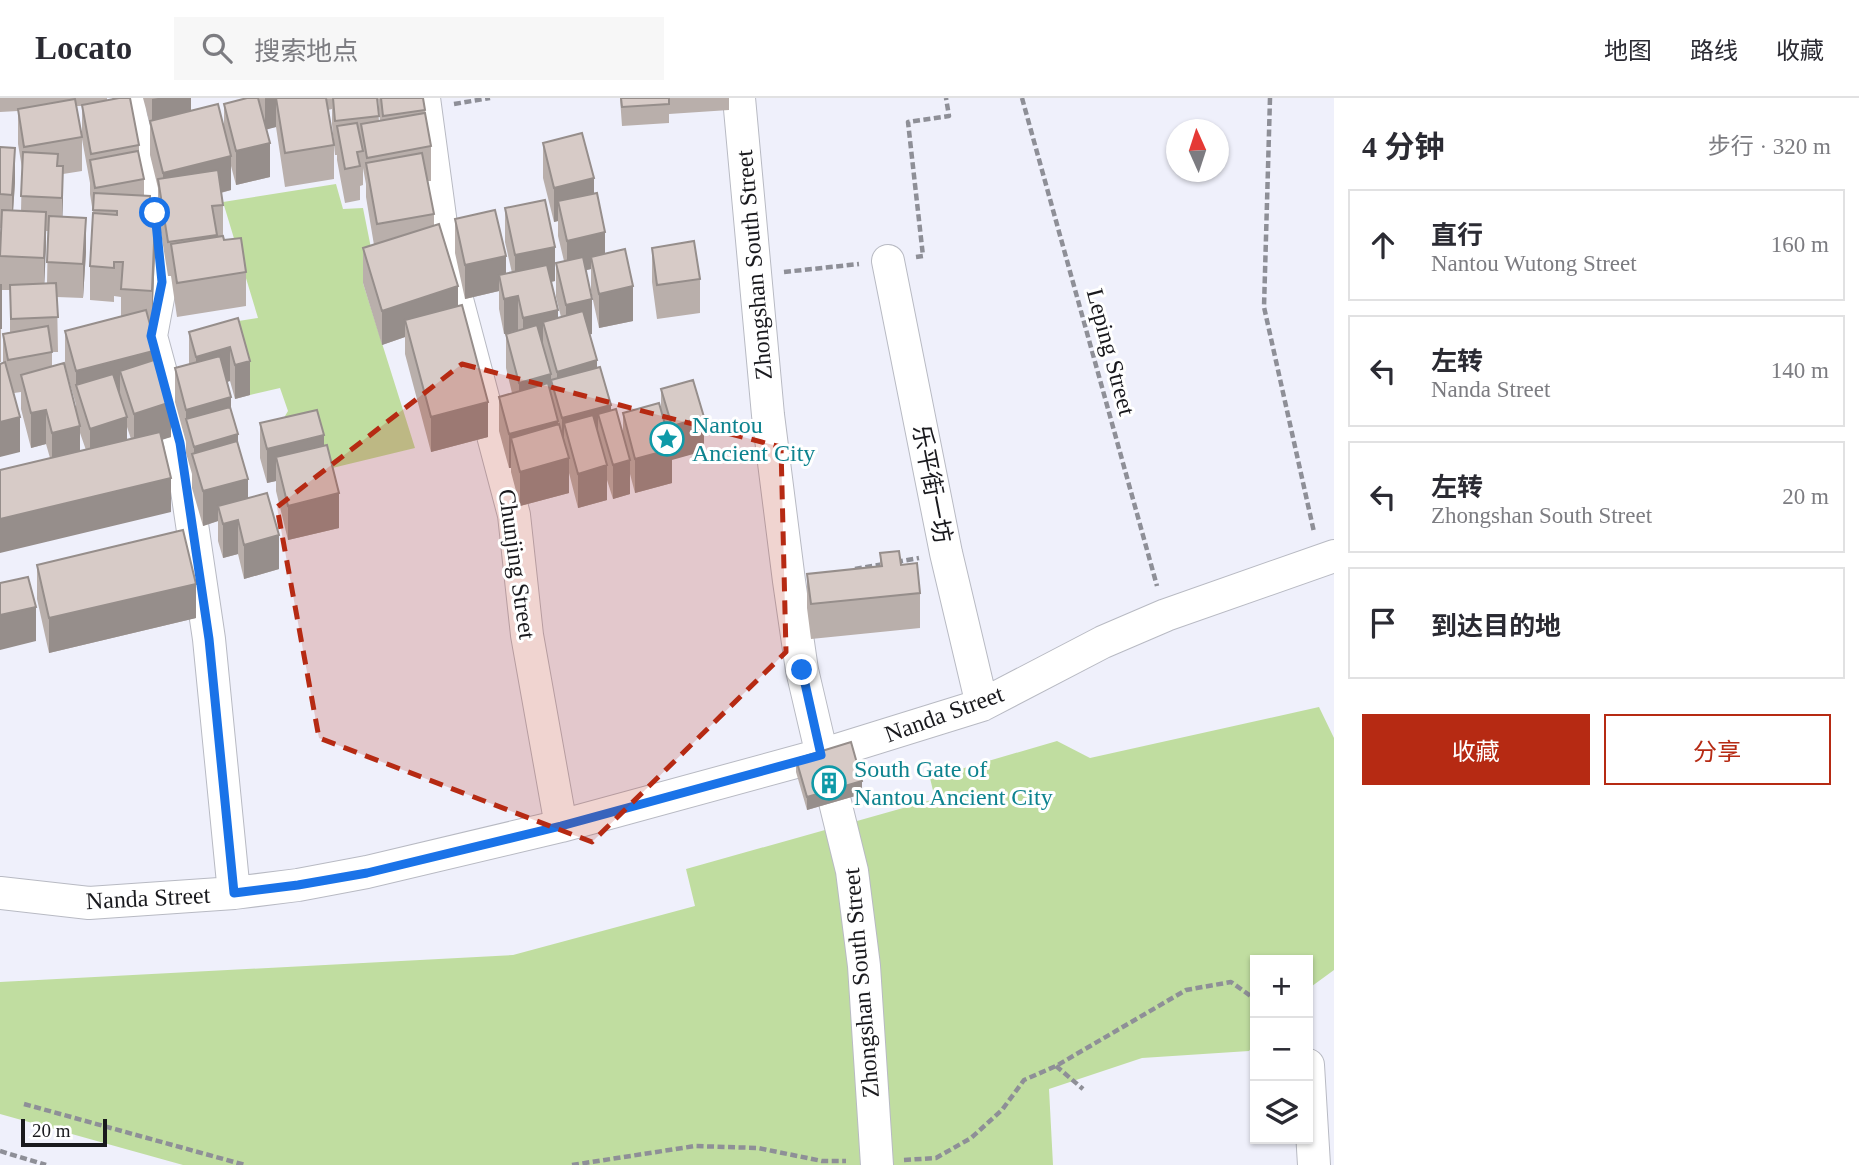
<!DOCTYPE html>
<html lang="zh">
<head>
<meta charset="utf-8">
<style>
  body { margin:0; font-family:"Times New Roman","Noto Sans SC",serif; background:#f7f7f7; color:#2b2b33 }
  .controls { position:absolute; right:21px; bottom:21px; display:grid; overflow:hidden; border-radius:0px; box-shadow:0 2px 5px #0004 }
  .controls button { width:63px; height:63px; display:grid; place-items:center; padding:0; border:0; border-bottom:2px solid #e1e1e2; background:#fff; color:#2b2b33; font:35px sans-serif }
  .compass { position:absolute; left:1166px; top:21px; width:63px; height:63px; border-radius:50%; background:#fff; box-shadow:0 2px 5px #0004; rotate:357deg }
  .scale { position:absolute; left:21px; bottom:18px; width:86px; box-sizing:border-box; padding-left:7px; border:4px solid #19191d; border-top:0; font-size:19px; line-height:24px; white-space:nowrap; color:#19191d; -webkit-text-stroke:5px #fff; paint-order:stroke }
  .stop { position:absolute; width:21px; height:21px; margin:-16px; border:5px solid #1a73e8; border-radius:50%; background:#fff }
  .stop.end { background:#1a73e8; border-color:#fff; box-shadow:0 2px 7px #0008 }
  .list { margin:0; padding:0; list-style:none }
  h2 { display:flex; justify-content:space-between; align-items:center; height:91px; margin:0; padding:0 28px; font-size:30px }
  h2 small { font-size:23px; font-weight:400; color:#7c7c81 }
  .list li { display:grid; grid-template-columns:46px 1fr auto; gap:21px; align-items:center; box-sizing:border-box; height:112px; margin:0 14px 14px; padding:0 14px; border:2px solid #e1e1e2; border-radius:0px }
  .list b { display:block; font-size:26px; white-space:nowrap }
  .list p { margin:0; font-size:23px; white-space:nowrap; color:#7c7c81 }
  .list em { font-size:23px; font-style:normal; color:#7c7c81 }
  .actions { display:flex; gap:14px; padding:21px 28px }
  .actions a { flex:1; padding:16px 0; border:2px solid #b62a13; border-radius:0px; text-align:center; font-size:24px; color:#b62a13 }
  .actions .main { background:#b62a13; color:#fff }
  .icon { flex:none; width:38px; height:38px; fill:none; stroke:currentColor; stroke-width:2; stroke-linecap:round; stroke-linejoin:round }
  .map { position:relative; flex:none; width:1334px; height:1067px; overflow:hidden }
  header { display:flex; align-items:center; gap:42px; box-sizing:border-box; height:98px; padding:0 35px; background:#fff; border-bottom:2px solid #e1e1e2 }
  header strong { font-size:33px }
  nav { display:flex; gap:38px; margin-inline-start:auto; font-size:24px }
  .search { width:490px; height:63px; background:#f7f7f7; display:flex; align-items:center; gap:18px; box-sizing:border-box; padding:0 24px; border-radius:0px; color:#7c7c81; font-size:26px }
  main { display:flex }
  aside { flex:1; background:#fff }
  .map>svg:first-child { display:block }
  .green { fill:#c0dda0 }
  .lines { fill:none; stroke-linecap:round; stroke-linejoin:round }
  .street-casing { stroke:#b8bac3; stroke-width:34 }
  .path { stroke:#8e8f97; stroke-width:4.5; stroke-dasharray:7 3.5; stroke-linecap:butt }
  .street { stroke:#fff; stroke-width:32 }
  .wall { fill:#b9afab; fill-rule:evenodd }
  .shaded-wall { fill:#968e8b }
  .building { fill:#d7cbc7; stroke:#968e8b; stroke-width:2 }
  .route { stroke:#1a73e8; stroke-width:9 }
  .marked { fill:#b62a13; fill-opacity:0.2; stroke:#b62a13; stroke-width:5; stroke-dasharray:14 9; stroke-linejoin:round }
  .labels { text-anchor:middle; stroke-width:6; stroke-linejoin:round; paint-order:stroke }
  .street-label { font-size:24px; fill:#19191d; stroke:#fff }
  .culture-label { font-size:24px; fill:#0d838f; stroke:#fff; text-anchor:start }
</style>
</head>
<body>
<header>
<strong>Locato</strong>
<div class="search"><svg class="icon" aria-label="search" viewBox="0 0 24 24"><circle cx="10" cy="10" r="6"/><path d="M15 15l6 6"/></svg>搜索地点</div>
<nav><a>地图</a><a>路线</a><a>收藏</a></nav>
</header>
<main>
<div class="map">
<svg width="1334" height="1067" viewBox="0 0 1334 1067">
  <rect width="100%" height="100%" fill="#eff0fb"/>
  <!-- green -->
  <path class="green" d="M336 86 343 111 363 110 377 180 363 185 415 350 324 372 260 360 288 313 280 290 250 297 219 260 213 227 258 220 223 104Z
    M1319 609 1334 640V872L1308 891V862H1255V945L1249 953 1142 960 1049 991 1053 1067H183L0 1016V884L513 857 695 808 686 771 935 701 930 680 1057 643 1090 660Z"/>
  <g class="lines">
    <defs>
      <path id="street" d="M129 0 131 18 155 115 161 184 151 238 180 345 209 541 234 795
        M424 0 445 156 514 417 527 537 561 728
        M739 0 768 317 789 483 802 572 824 666
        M888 163 946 455 982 607
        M835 704 852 773 864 868 877 1067
        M0 795 89 805 234 795 298 787 367 774 561 728 821 657 982 607 1103 544 1166 517 1334 458
        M1308 967 1314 1067"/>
    </defs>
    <!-- street casing -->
    <use href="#street" class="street-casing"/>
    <!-- path -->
    <path class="path" d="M1022 0 1157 488
      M1270 0 1264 209 1314 434
      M454 6 490 0
      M916 159 923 158 908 24 949 18 946 0
      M784 174 859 166
      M896 464 919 460
      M855 471 884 466
      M1056 968 1083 991
      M24 1006 245 1067
      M0 1053 46 1067
      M904 1062 936 1060 971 1040 1002 1012 1024 982 1056 968 1186 892 1231 884 1255 901
      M572 1067 695 1048 758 1050 822 1063H846"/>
    <!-- street -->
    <use href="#street" class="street"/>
  </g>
  <!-- wall -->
  <path class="wall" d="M0 0H107V2L139 47V58L144 81V97L150 121 155 155 152 227H150L171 339 162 341 171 414 50 360 46 346 31 350 21 311V294L14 295 20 354 3 265V236L10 234V192H1V264H0V155L1 130H0V49L15 84 13 112 21 113 22 70 18 46V13L0 14ZM76 8H82V41L90 85V96L93 115 90 168V202L114 204V198L121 199V218L65 233V268L76 307V311L52 269V254H58L57 199 83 200 86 154 62 119 63 76 82 73V39ZM46 133H48L47 186H44ZM127 329 131 341 127 342ZM80 335 86 352 80 353Z
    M143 0H191V12L224 29V6L247 0H377L379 23H380L378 0H423L431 48V83H428L434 116V128L458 208 488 339 431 354 405 256V239L382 247 363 185V150L374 147 366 99V86L363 70V87L360 88V102L345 105 337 62V57H335L332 26V11L328 12 334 47V81L285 89 276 29 266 31 270 79 236 87 231 68V92L221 95 223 107V139L224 142 246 174V208L177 219 171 178H168L158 116V90L150 57V26Z
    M620 0H729V12L669 16V25L622 28Z
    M543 45 594 96 605 155 633 223 599 230 591 193V171L586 172 592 236H590L597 270 611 312 623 336V315H661V291L704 353 672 361V385L635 395 630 376V396L613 401 607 382V402L578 410 569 375V395L520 408 511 374V370H509L499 333V299L512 295 506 270V236L518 233 504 236 499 211V193L465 201 455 155V121L506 176 512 175 505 144V110L555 183 551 184 558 220 561 219 556 199V165L564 163 558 138V123L554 124 543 80Z
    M652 150 700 181V215L657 221 652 184Z
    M238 220 250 297 235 301 230 283 227 284 231 314 248 400 279 471 244 481 238 456 223 460 218 443V423L203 428 192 390V376L186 355V344L175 304V270L189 266V234Z
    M260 325 324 348 339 430 288 442 276 393V383L267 385 260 360Z
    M880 455 901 467 920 495V530L811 541 807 510V476L880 468Z
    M37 467 196 520 49 555 37 501Z
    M796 661 862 696 807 712 796 674Z"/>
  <!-- shaded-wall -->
  <path class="shaded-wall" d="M158 0H191V25L152 32V1Z
    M265 0H276V29L265 32Z
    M270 45V79L236 87V53Z
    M15 50V84L12 131V97Z
    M231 58V92L163 109V75Z
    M63 68V102L62 134V100Z
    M594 80V114L558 103V123L554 124V90Z
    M46 114V148L44 194V160Z
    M86 120V154L83 200V166Z
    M155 121V155L152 227V193Z
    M605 134V168L591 159V171L567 177V143Z
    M555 149V183L515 191V157Z
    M506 158V192L499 177V193L465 201V167Z
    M458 188V223L405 222V239L382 247V213Z
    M633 188V223L599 230V196Z
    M518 198V232L504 236V201Z
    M592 201V236L566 241V207Z
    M558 212V247L543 224V250L523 254V220Z
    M230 249V283L196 293V259Z
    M157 252V286L120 273V295L82 306 76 287V307V273Z
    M597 262V297L557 302V274Z
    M250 263V297L235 301V267Z
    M551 276V310L519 319V285Z
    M231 299V333L186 323V312Z
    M171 304V339L134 351V316Z
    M488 304V339L431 354V319Z
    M611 307V341L598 316V344L564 325V354H562V320Z
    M46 312V346L31 350V315Z
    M20 319V354L0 359V324Z
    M127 319V353L90 365V331Z
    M704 319V353L672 362V328Z
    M558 323V357L511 340V370H509V336Z
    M80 328V362L52 369V335Z
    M238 336V370L194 362V349Z
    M324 337V372L276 359V383L267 385V351Z
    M672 351V385L635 395V361Z
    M569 360V395L520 408V374Z
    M630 362V396L613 401V367Z
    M607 367V402L578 410V376Z
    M171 380V414L0 455V421Z
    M248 381V415L218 408V423L203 428V393Z
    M339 395V430L288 442V408Z
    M238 422V456L223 460V426Z
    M279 437V471L244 481V447Z
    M196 486V520L49 555V520Z
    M36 509V543L0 552V517Z
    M862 683V696L807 712V699Z"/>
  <!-- building -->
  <path class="building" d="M119 0H130L139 47 91 56 82 7Z
    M247 0H258L270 45 236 53 224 6Z
    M276 0H326L334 47 285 55Z
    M333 0H377L379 18 335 23Z
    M381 0H423L425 12 383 18Z
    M621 0H669V6L622 9Z
    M75 1 82 39 24 49 18 11Z
    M218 6 231 58 163 75 150 23Z
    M425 15 431 48 367 60 361 26Z
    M357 25 363 53 357 54 360 68 345 71 337 28Z
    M582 35 594 80 554 90 543 45Z
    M0 49 15 50 12 97 0 96Z
    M138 53 144 81 95 90 90 62Z
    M23 54 58 56 57 68H63L62 100 21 98Z
    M422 55 434 116 377 126 366 65Z
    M218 72 223 107 212 108 217 137 168 144 158 81Z
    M94 95 150 98 149 121H155L152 193 121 191 123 164H114V170L90 168 93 115 117 117V113L93 112Z
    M597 95 605 134 567 143 558 103Z
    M545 102 555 149 515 157 505 110Z
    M2 112 46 114 44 160 0 158Z
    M495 112 506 158 465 167 455 121Z
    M49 118 86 120 83 166 47 164Z
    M439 126 458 188 382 213 363 150Z
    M223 138 224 142 241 140 246 174 177 185 171 146Z
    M694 143 700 181 657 187 652 150Z
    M625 151 633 188 599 196 591 159Z
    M583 159 592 201 566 207 556 165Z
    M547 167 558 212 523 220 518 198 504 201 499 177Z
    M56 185 58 219 11 221 10 187Z
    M0 187H1V230H0Z
    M462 207 488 304 431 319 405 222Z
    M146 212 157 252 76 273 65 233Z
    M583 213 597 262 557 274 543 224Z
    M238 220 250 263 235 267 230 249 196 259 189 234Z
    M537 227 551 276 519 285 506 236Z
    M48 228 52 254 8 262 3 236Z
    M220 258 231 299 186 312 175 270Z
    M157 261 171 304 134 316 120 273Z
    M5 264 20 319 0 324V266Z
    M64 265 80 328 52 335 46 312 31 315 21 277Z
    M600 269 611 307 562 320 551 282Z
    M113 276 127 319 90 331 76 287Z
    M693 282 704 319 672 328 661 291Z
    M548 285 558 323 509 336 499 299Z
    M659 305 672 351 635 361 623 315Z
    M230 309 238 336 194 349 186 321Z
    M616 311 630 362 613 367 598 316Z
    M317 312 324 337 267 351 260 325Z
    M593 317 607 367 578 376 564 325Z
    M559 326 569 360 520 374 511 340Z
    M160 334 171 380 0 421V372Z
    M237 343 248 381 203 393 192 356Z
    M327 347 339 395 288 408 276 359Z
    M267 395 279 437 244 447 238 422 223 426 218 408Z
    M183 432 196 486 49 520 37 467Z
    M899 453 901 467 917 465 920 495 811 506 807 476 882 468 880 455Z
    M28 479 36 509 0 517V485Z
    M851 644 862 683 807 699 796 661Z"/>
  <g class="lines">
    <!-- route -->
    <path class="route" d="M155 115 162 184 151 238 180 345 209 541 234 795 298 787 367 775 561 728 821 657 802 572"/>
  </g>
  <!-- marked area -->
  <path class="marked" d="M462 266 781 349 786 554 592 744 319 640 277 409Z"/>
  <!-- icons -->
  <defs>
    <symbol id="sight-ring" viewBox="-11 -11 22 22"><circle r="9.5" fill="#fff" stroke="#0f9aa8" stroke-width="1.5"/><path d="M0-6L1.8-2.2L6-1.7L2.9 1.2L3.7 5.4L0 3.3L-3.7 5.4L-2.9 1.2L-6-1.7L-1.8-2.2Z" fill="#0f9aa8"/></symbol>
    <symbol id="building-ring" viewBox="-11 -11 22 22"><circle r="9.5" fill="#fff" stroke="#0f9aa8" stroke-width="1.5"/><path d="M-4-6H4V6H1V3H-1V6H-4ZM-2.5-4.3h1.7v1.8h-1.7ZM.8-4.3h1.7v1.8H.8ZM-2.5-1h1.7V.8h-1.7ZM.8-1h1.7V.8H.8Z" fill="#0f9aa8"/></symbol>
  </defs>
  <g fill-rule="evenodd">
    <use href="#sight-ring" x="648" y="322" width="38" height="38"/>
    <use href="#building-ring" x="810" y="666" width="38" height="38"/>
  </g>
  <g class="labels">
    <!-- street labels -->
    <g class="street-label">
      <text transform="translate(754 167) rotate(-95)" y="8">Zhongshan South Street</text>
      <text transform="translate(1111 254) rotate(75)" y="8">Leping Street</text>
      <text transform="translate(932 386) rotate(79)" y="8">乐平街一坊</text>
      <text transform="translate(517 466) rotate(82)" y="8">Chunjing Street</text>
      <text transform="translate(944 616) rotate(-20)" y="8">Nanda Street</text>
      <text transform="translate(148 800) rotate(-3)" y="8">Nanda Street</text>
      <text transform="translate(861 885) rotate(-95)" y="8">Zhongshan South Street</text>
    </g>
    <!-- culture labels -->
    <g class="culture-label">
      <text x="692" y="335">Nantou<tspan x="692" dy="28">Ancient City</tspan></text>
      <text x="854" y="679">South Gate of<tspan x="854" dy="28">Nantou Ancient City</tspan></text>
    </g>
  </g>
</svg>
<div class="controls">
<button>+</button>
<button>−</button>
<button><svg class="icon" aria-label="layers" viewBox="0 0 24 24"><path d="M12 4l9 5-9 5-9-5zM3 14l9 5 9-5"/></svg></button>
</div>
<svg class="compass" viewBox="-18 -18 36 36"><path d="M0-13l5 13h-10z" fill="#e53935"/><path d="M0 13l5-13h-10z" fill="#7c7c81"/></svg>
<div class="scale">20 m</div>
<div class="stop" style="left:155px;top:115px"></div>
<div class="stop end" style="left:802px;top:572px"></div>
</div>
<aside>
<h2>4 分钟<small>步行 · 320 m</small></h2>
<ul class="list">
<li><svg class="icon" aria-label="ahead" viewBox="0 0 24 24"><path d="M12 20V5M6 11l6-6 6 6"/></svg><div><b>直行</b><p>Nantou Wutong Street</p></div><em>160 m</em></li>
<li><svg class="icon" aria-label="left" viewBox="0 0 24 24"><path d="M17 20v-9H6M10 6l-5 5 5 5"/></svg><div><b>左转</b><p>Nanda Street</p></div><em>140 m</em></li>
<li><svg class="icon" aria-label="left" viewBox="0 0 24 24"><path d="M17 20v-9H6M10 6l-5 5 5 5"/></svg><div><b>左转</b><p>Zhongshan South Street</p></div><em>20 m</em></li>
<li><svg class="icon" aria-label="arrive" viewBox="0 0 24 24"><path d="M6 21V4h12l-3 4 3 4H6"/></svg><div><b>到达目的地</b></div></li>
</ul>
<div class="actions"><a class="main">收藏</a><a>分享</a></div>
</aside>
</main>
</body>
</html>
